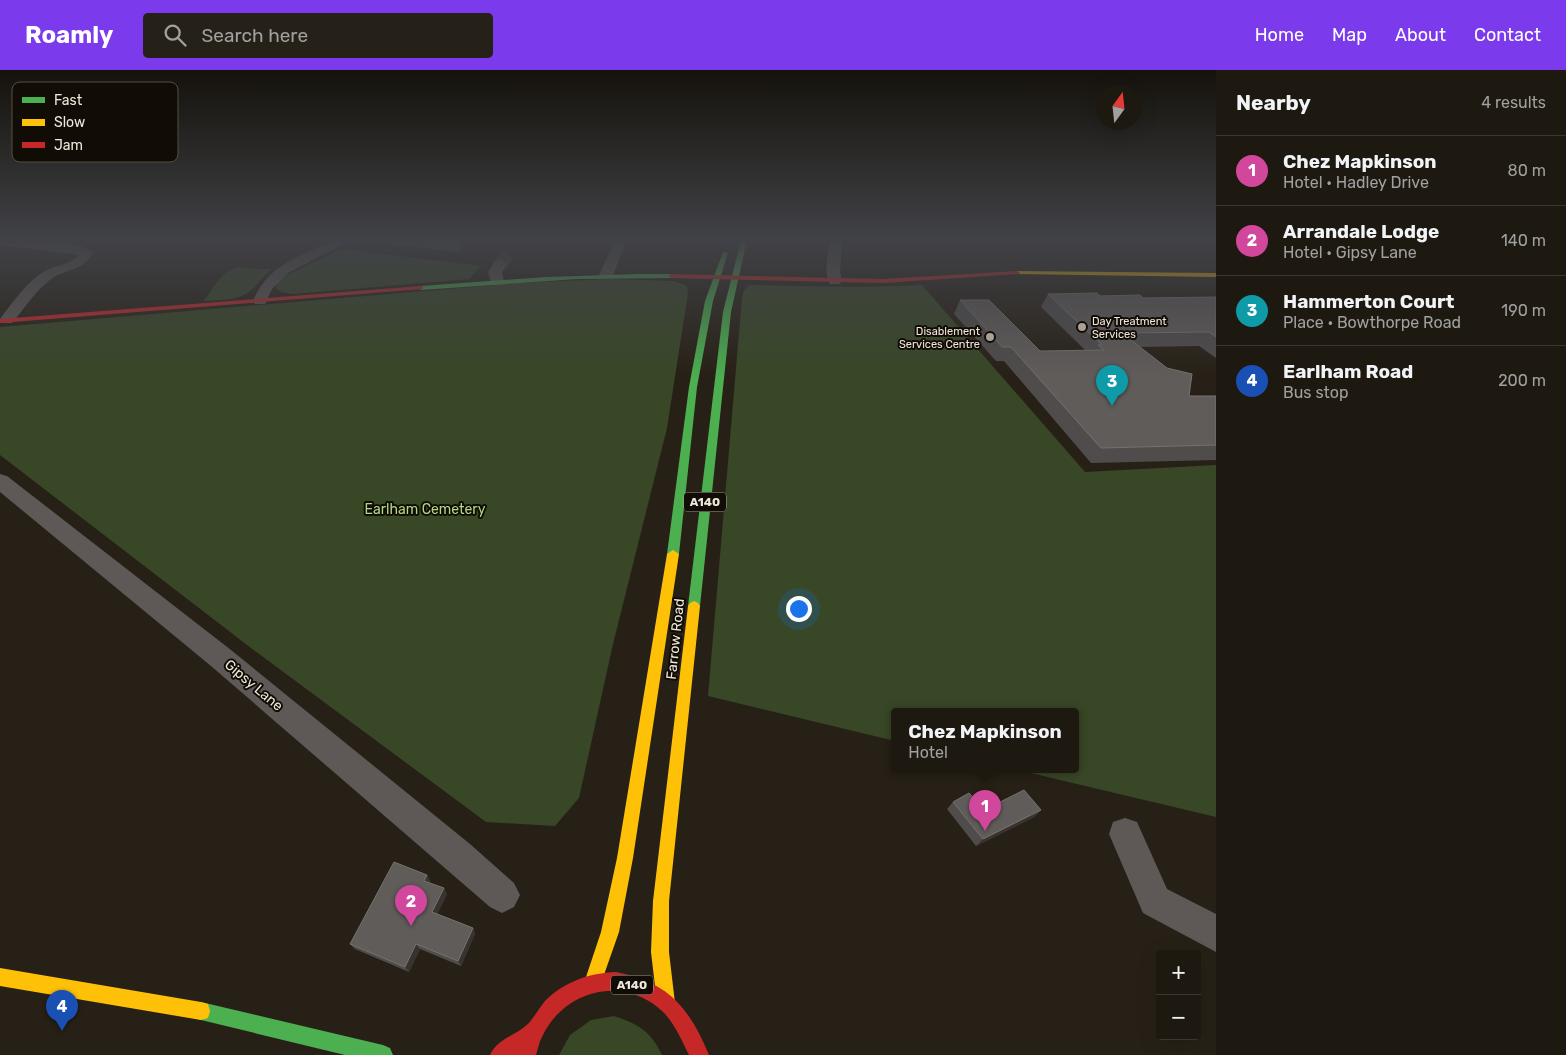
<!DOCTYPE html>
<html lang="en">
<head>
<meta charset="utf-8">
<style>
  body { margin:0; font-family:Rubik,sans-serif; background:#252119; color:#f1f3f6 }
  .controls { position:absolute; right:15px; bottom:15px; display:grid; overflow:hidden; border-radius:5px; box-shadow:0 5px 20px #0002 }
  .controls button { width:45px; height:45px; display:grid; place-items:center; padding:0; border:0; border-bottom:1px solid #3b3730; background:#1d1810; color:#f1f3f6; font:25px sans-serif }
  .compass { position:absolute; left:1096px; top:15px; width:45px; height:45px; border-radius:50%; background:#1d1810; box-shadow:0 5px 20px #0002; rotate:15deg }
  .you { position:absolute; left:798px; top:538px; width:18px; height:18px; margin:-12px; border:4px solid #fff; border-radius:50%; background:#1a73e8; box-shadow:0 0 0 8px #1a73e833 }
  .badge { display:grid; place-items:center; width:32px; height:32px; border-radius:50%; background:#7c3aed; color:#fff; font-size:16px; font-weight:700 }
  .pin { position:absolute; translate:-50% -41px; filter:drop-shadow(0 1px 2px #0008) }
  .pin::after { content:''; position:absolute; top:26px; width:18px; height:15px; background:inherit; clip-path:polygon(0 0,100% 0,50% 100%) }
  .popup { position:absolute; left:891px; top:638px; width:188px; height:65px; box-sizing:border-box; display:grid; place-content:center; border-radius:5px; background:#1d1810; filter:drop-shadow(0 1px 4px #0005); font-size:16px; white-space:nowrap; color:#a0a09f }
  .popup b { font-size:19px; color:#f1f3f6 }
  .popup::after { content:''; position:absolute; left:50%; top:100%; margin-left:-10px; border:10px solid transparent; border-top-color:#1d1810 }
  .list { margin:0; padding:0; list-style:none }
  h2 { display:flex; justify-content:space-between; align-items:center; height:65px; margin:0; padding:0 20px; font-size:21px }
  h2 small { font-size:16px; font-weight:400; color:#a0a09f }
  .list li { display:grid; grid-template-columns:32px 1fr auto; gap:15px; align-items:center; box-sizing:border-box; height:70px; padding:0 20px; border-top:1px solid #3b3730 }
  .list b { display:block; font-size:19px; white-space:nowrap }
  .list p { margin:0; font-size:16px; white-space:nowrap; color:#a0a09f }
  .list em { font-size:16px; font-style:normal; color:#a0a09f }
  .icon { flex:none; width:28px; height:28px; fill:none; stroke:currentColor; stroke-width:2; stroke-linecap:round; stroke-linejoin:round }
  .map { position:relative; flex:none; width:1216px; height:985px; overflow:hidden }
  header { display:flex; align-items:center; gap:30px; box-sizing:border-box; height:70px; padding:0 25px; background:#7c3aed; color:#fff }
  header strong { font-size:24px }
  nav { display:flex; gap:28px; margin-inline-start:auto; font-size:18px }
  .search { width:350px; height:45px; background:#252119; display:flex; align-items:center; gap:12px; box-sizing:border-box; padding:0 18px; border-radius:5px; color:#a0a09f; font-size:19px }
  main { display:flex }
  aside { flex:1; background:#1d1810 }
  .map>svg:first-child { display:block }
  .green { fill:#384726 }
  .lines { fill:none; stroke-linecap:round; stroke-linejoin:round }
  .street-tunnel { stroke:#453e34; stroke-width:14; stroke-dasharray:14 8; stroke-linecap:butt }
  .street { fill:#5e5957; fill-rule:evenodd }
  .fast { fill:#4caf50; fill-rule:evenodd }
  .slow { fill:#ffc107; fill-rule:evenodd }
  .jam { fill:#c62828; fill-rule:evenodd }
  .wall { fill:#4f4c4b }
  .shaded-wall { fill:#38332f }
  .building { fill:#605c5a; stroke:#77726e }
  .poi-dot { fill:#a9a196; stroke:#110c05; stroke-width:2 }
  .labels { text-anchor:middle; stroke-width:4; stroke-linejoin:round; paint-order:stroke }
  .far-poi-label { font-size:11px; fill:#efe7db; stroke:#110c05; text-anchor:start }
  .shield { fill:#110c05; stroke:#aca59b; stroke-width:1 }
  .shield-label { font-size:12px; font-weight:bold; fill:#efe7db }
  .park-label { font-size:14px; fill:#afd883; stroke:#110c05 }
  .street-label { font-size:14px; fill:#efe7db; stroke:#110c05 }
  .key { fill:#110c05; stroke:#544e45; stroke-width:1 }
  .key-label { font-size:14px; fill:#efe7db }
</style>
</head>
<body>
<header>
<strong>Roamly</strong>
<div class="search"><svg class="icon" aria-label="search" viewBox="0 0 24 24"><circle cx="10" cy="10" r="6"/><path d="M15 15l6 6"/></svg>Search here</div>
<nav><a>Home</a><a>Map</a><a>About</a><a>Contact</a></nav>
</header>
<main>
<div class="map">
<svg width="1216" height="985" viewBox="0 0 1216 985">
  <rect width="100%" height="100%" fill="#272016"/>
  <!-- green -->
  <path class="green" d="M342 179 481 196 469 209 292 224 281 222 276 218 278 211 285 206Z
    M240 197 254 199H273C263 205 258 215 250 221 238 231 217 230 203 231 215 218 220 200 240 197Z
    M611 209 674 211 687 216 688 223 667 358 613 574 579 728 555 756 486 752 251 578 0 385V257L518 213Z
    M749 215 859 217 922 215 1085 402 1216 395V747L1018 700H1075V642H895V671L708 626 742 228 744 220Z
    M614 946C638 954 651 961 662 985H559L570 965 591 950Z"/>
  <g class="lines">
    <!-- street-tunnel -->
    <path class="street-tunnel" d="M500 194 508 185"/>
    <!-- street -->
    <path class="street" d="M0 170C19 170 81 168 93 183 84 199 69 199 54 207 37 218 25 238 12 253H2L0 249C12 233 26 213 43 202 55 195 70 195 79 185L0 175Z
      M334 170H351L288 203 272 219 265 234H255L253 231C269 193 300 187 334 170Z
      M830 170H842L840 202 842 211 840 214H830C823 202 828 184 830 170Z
      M619 171 625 175 613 205 611 208H601L599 205 613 175Z
      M500 190 507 194 502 202 504 212 502 215H492L488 202 495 191Z
      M0 404 7 406 231 580 470 774 514 813 520 825 514 837 502 843 490 837 211 596 0 422Z
      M1125 748 1137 752 1167 819 1216 844V882L1143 843 1109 764 1113 752Z"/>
    <!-- fast -->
    <path class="fast" d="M741 170H747L731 242 700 536 698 539H690L688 536 723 242Z
      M723 182 728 183 713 231 697 317 679 484 673 488 667 484 689 317 705 231Z
      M640 204H671L674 206 671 208 577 209 421 220 418 218 421 216 546 207Z
      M201 932 383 975 390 978 393 985H345L201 950 194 948 192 941 194 934Z"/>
    <!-- slow -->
    <path class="slow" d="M1017 201 1216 203V207L1015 204 1014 203Z
      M673 480 679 484 633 788 619 862 599 919 593 922 587 919 584 913 601 862 617 788 667 484Z
      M694 531 698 533 700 536 669 831V882L675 933 672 939 666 942 660 939 657 933 651 882 653 831 688 536 690 533Z
      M0 898 201 932 208 934 210 941 208 948 201 950 0 916Z"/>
    <!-- jam -->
    <path class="jam" d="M1017 201 1020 203 1019 204 883 213 671 208 668 206 671 204 883 209Z
      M421 216 423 217V219L0 253V249Z
      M616 902C668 912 689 937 709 985H689C681 969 674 952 661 940 650 930 637 924 623 922 589 916 556 936 542 967 539 972 538 979 536 985H490C497 969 517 965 529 953 535 946 539 938 545 931 564 912 589 903 616 902Z"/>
  </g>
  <!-- wall -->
  <path class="wall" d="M378 170H472L459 182 379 173Z
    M1048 224 1143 228 1216 227V288L1199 276 1139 277 1189 326H1216V390L1091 393 1004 291H996L954 244 960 230 1040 281H1086L1041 237Z
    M953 732 984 740H1041L1034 747 976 776 947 739Z
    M427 805 430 811 429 813 447 824 437 844 473 858 475 864 461 896 420 879 409 902 355 879 350 874Z"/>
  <!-- shaded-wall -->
  <path class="shaded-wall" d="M464 170H472L459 182 458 176Z
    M1041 740 1034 747 976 776 983 769Z
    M427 805 430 811 427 817 424 811Z
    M444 818 447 824 435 848 432 842Z
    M473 858 475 864 461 896 458 891Z
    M416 874 420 879 409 902 405 897Z"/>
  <!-- building -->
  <path class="building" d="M413 170H464L458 176Z
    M1097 223 1100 226 1140 225 1143 228 1216 227V267L1209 262 1122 263 1167 298 1192 304 1189 326H1216V375L1101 378 1011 277H1002L960 230H989L1040 281 1104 280 1098 275H1102L1048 224Z
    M1024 720 1041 740 983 769 953 732 969 723 984 740Z
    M394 792 427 805 424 811 444 818 432 842 473 858 458 891 416 874 405 897 350 874Z"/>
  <!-- sky -->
  <linearGradient id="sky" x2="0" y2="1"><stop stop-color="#15120c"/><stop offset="0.55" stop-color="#414247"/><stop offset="1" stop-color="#414247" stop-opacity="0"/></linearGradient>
  <rect width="1216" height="308" fill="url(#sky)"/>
  <!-- markers -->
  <g class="poi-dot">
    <circle cx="1082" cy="257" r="5"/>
    <circle cx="990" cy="267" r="5"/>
  </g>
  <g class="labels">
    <!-- far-poi labels -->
    <g class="far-poi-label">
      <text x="1092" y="255">Day Treatment<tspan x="1092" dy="13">Services</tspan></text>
      <text x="980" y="265" text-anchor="end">Disablement<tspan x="980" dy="13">Services Centre</tspan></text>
    </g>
    <!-- shield labels -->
    <g class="shield">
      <rect x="684" y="422.5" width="42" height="19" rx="4"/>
      <rect x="611" y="905.5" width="42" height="19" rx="4"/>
    </g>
    <g class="shield-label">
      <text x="705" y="436">A140</text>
      <text x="632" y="919">A140</text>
    </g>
    <!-- park labels -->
    <g class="park-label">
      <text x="425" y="444">Earlham Cemetery</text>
    </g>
    <!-- street labels -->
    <g class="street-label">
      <text transform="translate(675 569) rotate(-84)" y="5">Farrow Road</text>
      <text transform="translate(254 615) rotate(40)" y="5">Gipsy Lane</text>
    </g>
  </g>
  <!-- legend -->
  <rect x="12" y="12" width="166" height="80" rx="8" class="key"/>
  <rect x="22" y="27" width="23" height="6" fill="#4caf50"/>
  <rect x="22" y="49" width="23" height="7" fill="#ffc107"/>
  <rect x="22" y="72" width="23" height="6" fill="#c62828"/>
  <g class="key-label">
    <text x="54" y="35">Fast</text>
    <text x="54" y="57">Slow</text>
    <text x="54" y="80">Jam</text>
  </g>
</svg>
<div class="controls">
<button>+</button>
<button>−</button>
</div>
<svg class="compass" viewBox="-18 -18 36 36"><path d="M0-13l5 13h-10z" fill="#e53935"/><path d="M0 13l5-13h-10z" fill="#a0a09f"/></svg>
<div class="you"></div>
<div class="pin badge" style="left:985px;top:761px;background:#d1479c">1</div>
<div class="popup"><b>Chez Mapkinson</b>Hotel</div>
<div class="pin badge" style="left:411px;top:856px;background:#d1479c">2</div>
<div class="pin badge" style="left:1112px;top:336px;background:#0f9aa8">3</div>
<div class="pin badge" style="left:62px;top:961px;background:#1a4fb4">4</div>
</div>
<aside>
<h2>Nearby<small>4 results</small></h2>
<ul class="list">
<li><span class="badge" style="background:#d1479c">1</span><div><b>Chez Mapkinson</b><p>Hotel · Hadley Drive</p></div><em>80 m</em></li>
<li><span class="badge" style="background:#d1479c">2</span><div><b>Arrandale Lodge</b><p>Hotel · Gipsy Lane</p></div><em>140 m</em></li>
<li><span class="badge" style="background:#0f9aa8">3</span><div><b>Hammerton Court</b><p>Place · Bowthorpe Road</p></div><em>190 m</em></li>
<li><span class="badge" style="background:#1a4fb4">4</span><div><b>Earlham Road</b><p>Bus stop</p></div><em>200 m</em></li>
</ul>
</aside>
</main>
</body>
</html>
